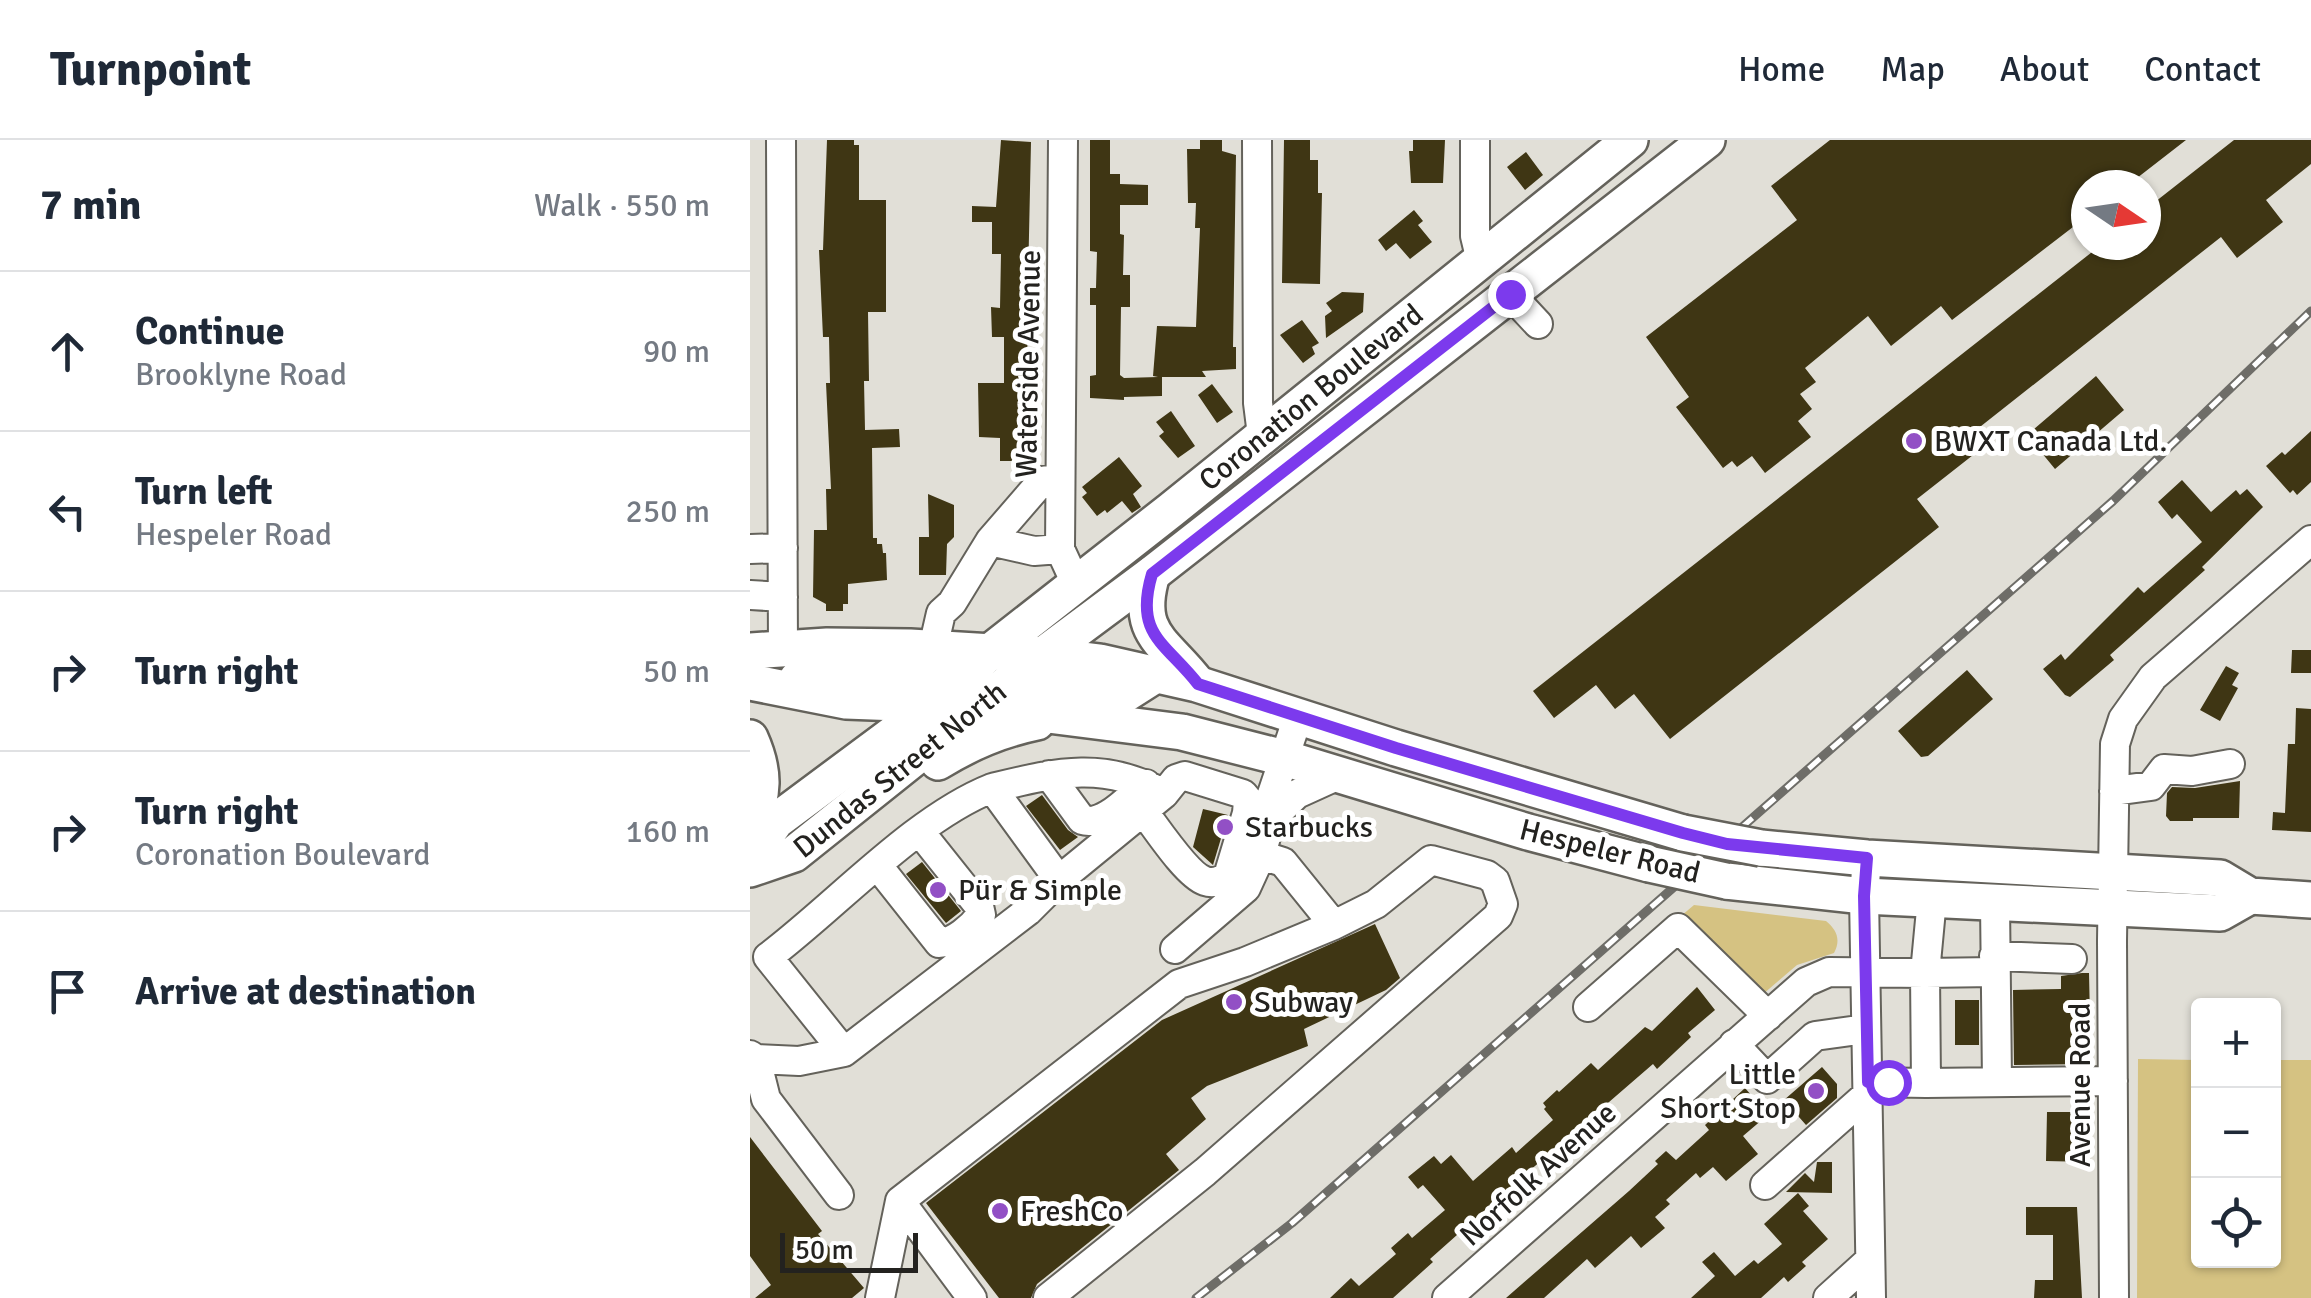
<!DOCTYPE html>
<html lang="en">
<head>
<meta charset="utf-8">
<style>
  body { margin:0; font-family:Signika,sans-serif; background:#f2f2f3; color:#1f2937 }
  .controls { position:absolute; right:30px; bottom:30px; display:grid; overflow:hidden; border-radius:10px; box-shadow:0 2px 8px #0004 }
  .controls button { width:90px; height:90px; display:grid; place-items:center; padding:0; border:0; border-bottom:2px solid #e0e1e3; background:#fff; color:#1f2937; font:50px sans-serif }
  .compass { position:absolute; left:1321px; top:30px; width:90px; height:90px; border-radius:50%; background:#fff; box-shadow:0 2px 8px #0004; rotate:103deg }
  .scale { position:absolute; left:30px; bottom:25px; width:138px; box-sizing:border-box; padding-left:10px; border:5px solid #23221f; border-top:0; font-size:28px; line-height:35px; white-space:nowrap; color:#23221f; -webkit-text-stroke:8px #fff; paint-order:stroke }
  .stop { position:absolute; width:30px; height:30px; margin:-22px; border:8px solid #7c3aed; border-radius:50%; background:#fff }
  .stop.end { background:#7c3aed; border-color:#fff; box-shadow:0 2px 10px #0008 }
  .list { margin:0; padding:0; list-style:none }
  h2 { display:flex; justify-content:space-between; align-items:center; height:130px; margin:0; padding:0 40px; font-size:42px }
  h2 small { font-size:32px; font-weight:400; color:#747a83 }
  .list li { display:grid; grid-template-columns:65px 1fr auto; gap:30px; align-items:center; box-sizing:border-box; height:160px; padding:0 40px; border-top:2px solid #e0e1e3 }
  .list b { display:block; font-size:38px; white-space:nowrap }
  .list p { margin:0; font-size:32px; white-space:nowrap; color:#747a83 }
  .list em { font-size:32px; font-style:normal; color:#747a83 }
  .icon { flex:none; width:55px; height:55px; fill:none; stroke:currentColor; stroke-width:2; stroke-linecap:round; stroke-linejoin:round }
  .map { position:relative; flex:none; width:1561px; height:1158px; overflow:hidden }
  header { display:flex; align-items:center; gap:60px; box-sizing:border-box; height:140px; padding:0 50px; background:#fff; border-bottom:2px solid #e0e1e3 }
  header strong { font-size:48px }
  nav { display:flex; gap:55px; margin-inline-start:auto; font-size:35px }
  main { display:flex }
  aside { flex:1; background:#fff }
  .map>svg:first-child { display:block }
  .green { fill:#d5c282 }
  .building { fill:#3f3614 }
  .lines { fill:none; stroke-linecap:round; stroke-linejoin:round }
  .minor-casing { stroke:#64625b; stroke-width:32 }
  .major-casing { stroke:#64625b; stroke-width:40 }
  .minor { stroke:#fff; stroke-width:28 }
  .major { stroke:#fff; stroke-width:35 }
  .rail-casing { stroke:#6e6d68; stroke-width:9 }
  .rail { stroke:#fff; stroke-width:5; stroke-dasharray:15; stroke-linecap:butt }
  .major-bridge-casing { stroke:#64625b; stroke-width:40; stroke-linecap:butt }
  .major-bridge { stroke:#fff; stroke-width:35 }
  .route { stroke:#7c3aed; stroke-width:12 }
  .poi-dot { fill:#9250c5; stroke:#fff; stroke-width:4 }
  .labels { text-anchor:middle; stroke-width:10; stroke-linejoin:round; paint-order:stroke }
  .street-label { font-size:30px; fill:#23221f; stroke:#fff }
  .poi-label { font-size:30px; fill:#23221f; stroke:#fff; text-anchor:start }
</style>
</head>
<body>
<header>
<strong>Turnpoint</strong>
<nav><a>Home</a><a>Map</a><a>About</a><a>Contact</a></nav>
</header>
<main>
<aside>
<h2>7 min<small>Walk · 550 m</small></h2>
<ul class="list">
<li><svg class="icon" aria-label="ahead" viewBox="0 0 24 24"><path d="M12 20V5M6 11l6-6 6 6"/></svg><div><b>Continue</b><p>Brooklyne Road</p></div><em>90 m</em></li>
<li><svg class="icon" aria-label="left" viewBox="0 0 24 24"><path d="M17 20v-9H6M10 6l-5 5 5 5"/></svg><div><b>Turn left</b><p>Hespeler Road</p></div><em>250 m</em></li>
<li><svg class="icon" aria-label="right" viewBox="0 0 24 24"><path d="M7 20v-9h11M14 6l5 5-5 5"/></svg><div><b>Turn right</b></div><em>50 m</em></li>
<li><svg class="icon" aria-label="right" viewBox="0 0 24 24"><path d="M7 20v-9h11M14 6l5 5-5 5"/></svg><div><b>Turn right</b><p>Coronation Boulevard</p></div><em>160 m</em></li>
<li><svg class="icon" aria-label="arrive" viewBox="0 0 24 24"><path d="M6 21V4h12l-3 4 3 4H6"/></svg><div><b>Arrive at destination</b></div></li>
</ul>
</aside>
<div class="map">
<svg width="1561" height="1158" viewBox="0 0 1561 1158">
  <rect width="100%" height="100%" fill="#e1dfd7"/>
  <!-- green -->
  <path class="green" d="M944 765 1076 781C1087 790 1091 800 1084 813L1047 825 1012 855 931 776Z
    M1388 919 1448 920V1120H1524V920H1561V1158H1387Z"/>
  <!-- building -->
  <path class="building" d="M77 0H104V5H109V60H136V172H118L119 241H114L115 290 149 289 150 307 122 308 123 398H127V404H132L133 413H136L137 440 98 444V464H93V471H76V464L63 457 64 390H77L76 349H81L76 243H80L79 197H73L69 110H73Z
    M251 0 281 2 278 142H282L283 194 277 195 278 225H282L281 267H278L275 321H250V298L229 297 228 243H254V197H242L241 167 250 168 251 114H242V82H222V66L246 67Z
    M340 0H360V34H370V44L398 45V65H370V94L374 95 373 135H380V167H371L370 235 374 238 408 237 403 236 407 186 446 187 450 88H445L446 63H438L437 9H450V0H472V11L486 15 483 207H486V229L452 231 456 237H412V256L374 257V260L340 258V236L346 235V165H340V148H346L347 112 340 111Z
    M534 0H560V20H568V53H572L570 144 532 143Z
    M663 0H695L693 43H661L659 11H663Z
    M1080 0H1436L1378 45H1336V77L1202 180 1191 166 1141 206 1118 176 1055 228 1066 242 1050 254 1062 269 1048 281 1061 297 1015 333 1002 316 987 327 982 321 973 328 926 267 939 257 896 197 1047 80 1021 46Z
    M1484 0H1561V24L1516 60 1533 82 1487 118 1471 97 1221 294 1232 308 1167 359 1189 387 920 599 884 554 865 569 846 545 804 578 783 551 1351 105H1396V69Z
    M776 12 793 35 775 50 757 27Z
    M664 70 673 81 668 85 682 102 660 119 646 103 636 111 628 100Z
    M592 152 614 153 613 172 576 198 575 176 582 171 576 163Z
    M552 180 569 203 562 207 565 214 553 223 530 195Z
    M1346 236 1374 270 1305 329 1277 295Z
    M462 244 483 272 467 283 448 255Z
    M421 271 445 306 428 318 409 296 414 292 406 282Z
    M1561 291V342L1547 355 1543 350 1540 353 1516 326 1532 312 1535 315Z
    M369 317 392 346 383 354 391 367 382 373 372 361 357 373 355 370 347 376 332 357 337 353 332 347Z
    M1432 340 1461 372 1486 350 1490 355 1497 349 1513 367 1452 427 1455 430 1360 515 1364 520 1320 557 1315 555 1293 529 1311 514 1315 520 1388 447 1394 453 1452 402 1427 374 1422 379 1408 362Z
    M178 354 204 365V397L197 404 196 435H169V397H179Z
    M1542 510H1561V533H1541Z
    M1476 526 1489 533 1482 545 1488 548 1470 581 1450 570Z
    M1217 530 1243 559 1178 616 1171 617 1148 591Z
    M1546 568 1561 569V692L1522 690 1523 672 1535 673 1538 604H1545Z
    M1490 641 1489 678H1443V681H1420L1416 676 1417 653 1422 647 1445 648Z
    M292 655 318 690 328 697 310 710 276 666Z
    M453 669 478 675 463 725 443 707Z
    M172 722 211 771 196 783 156 734Z
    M625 784 650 838 636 850 554 889 558 906 457 946 441 958 456 979 416 1014 429 1030 287 1144 281 1158H249L176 1063 412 880Z
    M1332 833H1339L1341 924 1264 925 1263 850 1311 849V836Z
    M947 847 965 870 938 893 941 897 907 929 903 924 771 1038 680 1119 683 1122 643 1158H580L601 1138 609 1146 646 1114 641 1108 658 1093 662 1098 695 1070 673 1045 668 1049 658 1037 684 1016 691 1024 701 1015 723 1041 762 1007 766 1013 803 980 794 969 796 967 793 963 807 950 809 952 841 923 848 930 895 887 902 891Z
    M1205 860H1229V905H1205Z
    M1072 927 1087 944V958L1056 985 1034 960Z
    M995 948 1016 972 1010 977 1013 979 993 996 1008 1014 976 1041 963 1027 950 1038 946 1033 916 1060 920 1064 905 1077 915 1088 891 1108 881 1096 845 1128 837 1119 794 1158H756L879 1051 908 1024 905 1021 916 1011 926 1020 959 990 955 985Z
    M1297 972H1331L1330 980 1338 979 1339 1022 1296 1021Z
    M0 997 72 1091 68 1094 114 1148 102 1158H5L21 1145 0 1116Z
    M1067 1022H1082V1053L1036 1052 1055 1033 1064 1042Z
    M1048 1053 1059 1066 1053 1071 1078 1099 1052 1122 1056 1126 1038 1142 1034 1137 1011 1158H941L965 1136 952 1122 964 1112 985 1136 1004 1120 1008 1124 1032 1104 1014 1084Z
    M1276 1067H1327L1332 1158H1284L1285 1140H1303V1095H1276Z"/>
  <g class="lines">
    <defs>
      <path id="minor" d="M31 0 33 510
        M313 0 310 409 327 446
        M507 0 508 263 512 295
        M725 0V96L731 121
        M760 154 788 184
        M240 401 284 411 310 409
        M0 409 33 408
        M0 455 33 457
        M183 508 191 473 202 463 240 401 292 341 309 338
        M299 635 332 680C354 687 379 657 396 644
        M1364 651 1401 646 1414 629 1442 631 1480 624
        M394 672C407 689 437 735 455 741 464 744 471 741 478 736L497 673 498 660 493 654 435 636 426 639 414 654
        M521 679 547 654 591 634
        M1117 718 1114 756 1121 1158
        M128 726 189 803C204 803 222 787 231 775L229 766 170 692
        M1245 763 1247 942
        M425 809 496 748 511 715 521 679V657L548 577
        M1244 816 1322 819
        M1244 832 1175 833 1176 943 1363 941
        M838 867 928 788 1018 876
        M984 904 1017 939 1065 896 1116 889
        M94 912 18 817C87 765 164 679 242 648L309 740
        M0 915 6 919 16 959 89 1055
        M6 919 49 921 94 912 278 771 309 740 414 654C353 620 305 633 242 648
        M1118 942 1176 943
        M1015 1045 1119 953
        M150 1061 429 844 495 822 584 785
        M130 1158 150 1061 222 1158
        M298 1158 455 1032 748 776 753 764 745 741 737 735 681 720 626 764 584 785 533 722 511 715
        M697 1158 1056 842 1079 832 1175 833 1182 759
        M1078 1158 1120 1120
        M1364 1158 1362 801 1365 604 1373 579 1403 537 1561 400"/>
      <g id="major">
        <path d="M402 434C384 495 415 501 447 543"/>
        <path d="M0 511 77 506 160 507 293 515 350 522 447 544 646 608 933 693"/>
        <path d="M47 539C104 532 162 543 219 533"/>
        <path d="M0 542 96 561 228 566 432 592 534 618 778 692 899 724"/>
        <path d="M242 551 299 548 374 555 407 534"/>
        <path d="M0 598C18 638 11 655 0 695"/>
        <path d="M188 622C221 602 249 590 287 582"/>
        <path d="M1011 708 1117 718 1470 738 1500 756 1561 760"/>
        <path id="s1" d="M0 718 26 681 182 565 241 511 421 370 880 0"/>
        <path id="s2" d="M0 729 44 714 293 515 402 434 957 0"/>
        <path d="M976 741 1114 756 1470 773 1500 756"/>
      </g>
    </defs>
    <!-- minor casing -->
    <use href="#minor" class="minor-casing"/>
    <!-- major casing -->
    <use href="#major" class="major-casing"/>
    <!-- minor -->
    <use href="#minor" class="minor"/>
    <!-- major -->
    <use href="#major" class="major"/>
    <defs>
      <path id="rail" d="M446 1158 542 1083 1363 361 1561 171"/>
    </defs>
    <!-- rail casing -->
    <use href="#rail" class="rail-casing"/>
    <!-- rail -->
    <use href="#rail" class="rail"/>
    <defs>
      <path id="major-bridge" d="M933 693 1011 708
        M899 724 976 741"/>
    </defs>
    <!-- major-bridge casing -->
    <use href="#major-bridge" class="major-bridge-casing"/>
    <!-- major-bridge -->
    <use href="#major-bridge" class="major-bridge"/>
  </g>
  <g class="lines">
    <!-- route -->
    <path class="route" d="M760 154 402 434C384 495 415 502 448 544L646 608 933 693 977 704 1117 718 1114 756 1118 942H1138"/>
  </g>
  <!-- markers -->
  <g class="poi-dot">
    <circle cx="1164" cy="301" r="10"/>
    <circle cx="475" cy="687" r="10"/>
    <circle cx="188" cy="750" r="10"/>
    <circle cx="484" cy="862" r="10"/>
    <circle cx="1066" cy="951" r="10"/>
    <circle cx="250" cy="1071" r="10"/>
  </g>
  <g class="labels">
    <!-- street labels -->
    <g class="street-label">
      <text transform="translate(278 224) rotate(-89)" y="10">Waterside Avenue</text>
      <text dy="10" stroke="none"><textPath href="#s1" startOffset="728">Coronation Boulevard</textPath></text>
      <text dy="10" stroke="none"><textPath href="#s2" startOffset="182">Dundas Street North</textPath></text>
      <text transform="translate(860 711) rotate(14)" y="10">Hespeler Road</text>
      <text transform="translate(1330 945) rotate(-90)" y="10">Avenue Road</text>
      <text transform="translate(788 1034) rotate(-42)" y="10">Norfolk Avenue</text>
    </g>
    <!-- poi labels -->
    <g class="poi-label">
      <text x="1184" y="311">BWXT Canada Ltd.</text>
      <text x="495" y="697">Starbucks</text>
      <text x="208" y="760">Pür &amp; Simple</text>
      <text x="504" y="872">Subway</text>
      <text x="1046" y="944" text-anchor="end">Little<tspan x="1046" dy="34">Short Stop</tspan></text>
      <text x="270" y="1081">FreshCo</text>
    </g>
  </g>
</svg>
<div class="controls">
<button>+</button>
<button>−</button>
<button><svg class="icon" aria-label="locate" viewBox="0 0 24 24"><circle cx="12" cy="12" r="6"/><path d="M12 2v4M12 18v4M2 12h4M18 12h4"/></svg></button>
</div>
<svg class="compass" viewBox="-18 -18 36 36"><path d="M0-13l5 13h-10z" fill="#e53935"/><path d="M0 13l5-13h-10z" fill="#747a83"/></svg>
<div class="scale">50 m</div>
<div class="stop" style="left:1138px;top:942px"></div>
<div class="stop end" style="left:760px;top:154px"></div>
</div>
</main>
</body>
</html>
